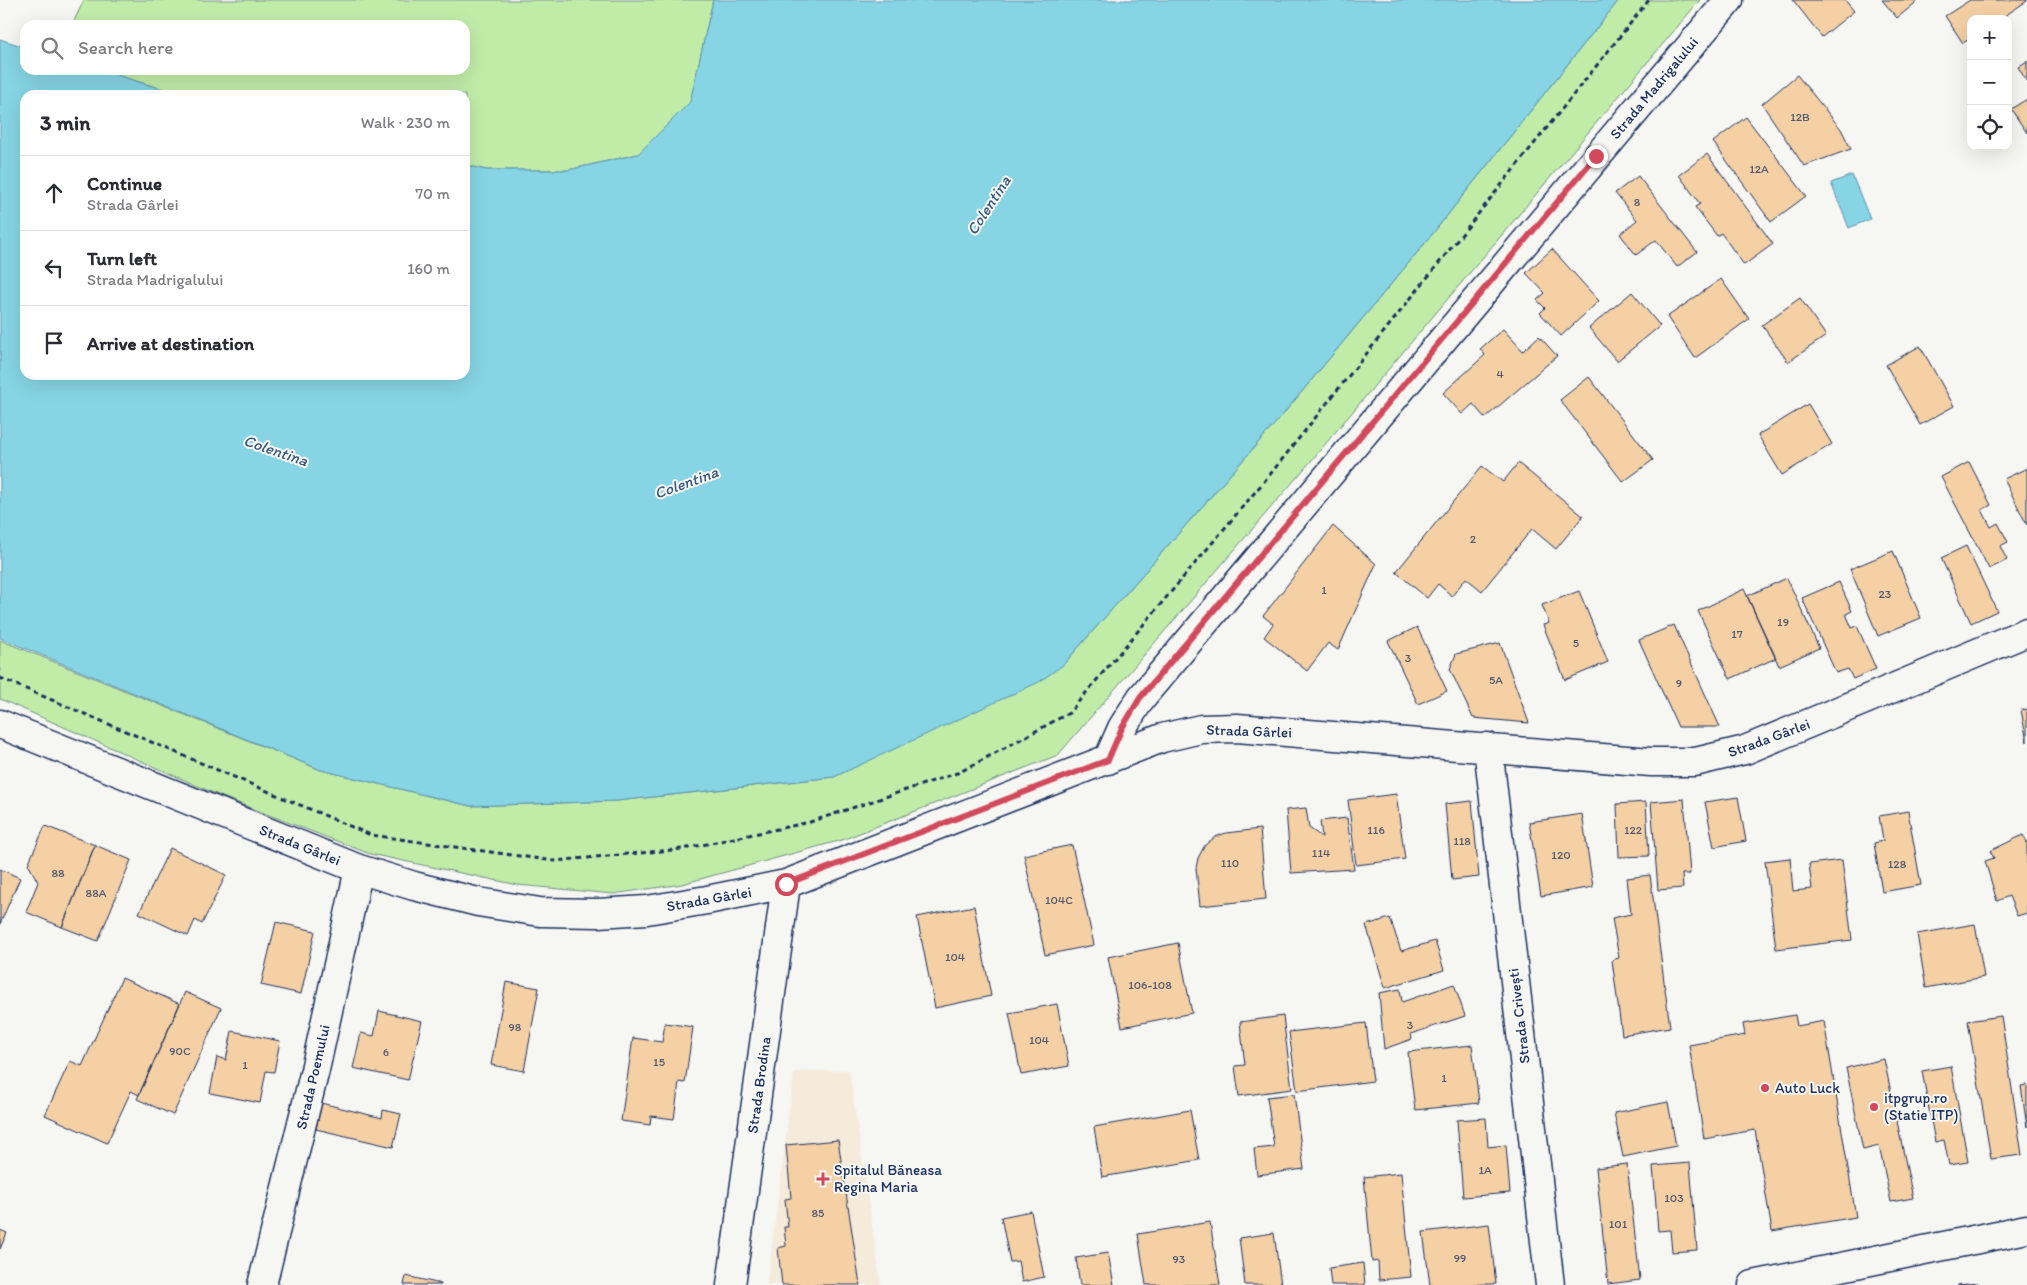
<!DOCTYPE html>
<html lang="en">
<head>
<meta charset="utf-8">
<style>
  body { margin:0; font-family:Itim,sans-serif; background:#f7f7f7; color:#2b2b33 }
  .controls { position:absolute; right:15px; top:15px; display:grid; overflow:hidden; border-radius:10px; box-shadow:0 5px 20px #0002 }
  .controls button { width:45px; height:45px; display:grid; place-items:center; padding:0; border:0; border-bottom:1px solid #e1e1e2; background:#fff; color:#2b2b33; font:25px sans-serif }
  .stop { position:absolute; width:15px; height:15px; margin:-11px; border:4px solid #d1495b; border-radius:50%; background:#fff }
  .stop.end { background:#d1495b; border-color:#fff; box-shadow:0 1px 5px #0008 }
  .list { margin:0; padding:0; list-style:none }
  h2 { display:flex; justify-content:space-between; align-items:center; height:65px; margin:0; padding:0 20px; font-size:21px }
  h2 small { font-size:16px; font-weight:400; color:#7c7c81 }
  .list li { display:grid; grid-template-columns:32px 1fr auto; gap:15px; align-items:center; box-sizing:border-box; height:75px; padding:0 20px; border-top:1px solid #e1e1e2 }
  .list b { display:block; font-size:19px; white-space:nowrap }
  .list p { margin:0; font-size:16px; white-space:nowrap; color:#7c7c81 }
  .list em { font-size:16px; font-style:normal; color:#7c7c81 }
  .icon { flex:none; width:28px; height:28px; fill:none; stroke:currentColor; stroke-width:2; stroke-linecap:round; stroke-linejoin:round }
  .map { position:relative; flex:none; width:2027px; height:1285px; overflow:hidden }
  .search { position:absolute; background:#fff; box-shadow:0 5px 20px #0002; left:20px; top:20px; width:450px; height:55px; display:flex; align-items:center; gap:12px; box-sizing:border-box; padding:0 18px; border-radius:15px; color:#7c7c81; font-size:19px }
  .panel { position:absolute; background:#fff; box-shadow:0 5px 20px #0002; left:20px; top:90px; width:450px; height:290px; border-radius:15px }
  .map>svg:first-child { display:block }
  .built { fill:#f5ebdb }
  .green { fill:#c1eca8; stroke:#6e8e83 }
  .water { fill:#86d4e4; stroke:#5b92ae }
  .building { fill:#f4d0a4; stroke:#1b2f5e }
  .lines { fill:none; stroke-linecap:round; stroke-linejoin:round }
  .minor-casing { stroke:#1b2f5e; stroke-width:31 }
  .path { stroke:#1b2f5e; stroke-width:3; stroke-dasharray:5 4; stroke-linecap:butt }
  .minor { stroke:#f6f6f2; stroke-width:28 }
  .route { stroke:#d1495b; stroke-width:6 }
  .poi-dot { fill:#d1495b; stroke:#f6f6f2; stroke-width:2 }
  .labels { text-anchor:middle; stroke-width:4; stroke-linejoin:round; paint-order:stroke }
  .number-label { font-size:12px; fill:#515770 }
  .street-label { font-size:15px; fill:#1b2f5e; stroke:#f6f6f2 }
  .poi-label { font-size:15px; fill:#1b2f5e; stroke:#f6f6f2; text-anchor:start }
  .water-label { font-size:16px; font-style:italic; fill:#365880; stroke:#f6f6f2 }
</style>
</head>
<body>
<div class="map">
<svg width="2027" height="1285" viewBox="0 0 2027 1285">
  <rect width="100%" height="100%" fill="#f6f6f2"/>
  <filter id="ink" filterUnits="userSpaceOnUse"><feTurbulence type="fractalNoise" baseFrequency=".02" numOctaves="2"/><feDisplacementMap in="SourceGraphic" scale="10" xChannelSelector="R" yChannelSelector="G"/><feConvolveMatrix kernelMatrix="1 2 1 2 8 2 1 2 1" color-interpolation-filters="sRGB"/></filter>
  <g filter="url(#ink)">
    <!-- built -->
    <path class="built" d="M849 1070 881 1285H767L794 1072Z"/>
    <!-- green -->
    <path class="green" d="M84 0H713L690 103 638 154 568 170H486L465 165V95H182L100 70H465V25H72Z
      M1619 0H1700L1311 461 1058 755 842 840 682 884 613 894 518 885 370 854 225 798 0 699V640L321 770 470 806 617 801 834 777 1063 665 1280 418 1426 242Z"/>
    <!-- water -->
    <path class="water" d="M713 0H1619L1426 242 1280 418 1063 665 1039 682 834 777 617 801 470 806 321 770 0 638V39L25 47V70H100L182 95H25V375H465V165L486 170H568L638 154 690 102Z
      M1852 175 1870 219 1849 228 1831 183Z"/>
    <!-- building -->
    <path class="building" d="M1793 0H1845L1854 11 1822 37Z
      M1882 0H1919L1897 18Z
      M1970 0H2027V1L2000 19H1971V38L1963 43 1945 16Z
      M2027 61V82L2018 67Z
      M1797 75 1841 129 1851 149 1804 166 1762 104Z
      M2027 99V133L2011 109Z
      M1746 117 1806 196 1771 222 1713 142Z
      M1707 154 1773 244 1744 265 1721 233 1717 236 1695 207 1700 204 1679 175Z
      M1638 176 1697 252 1677 267 1656 240 1636 255 1620 234 1637 220 1615 193Z
      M1552 249 1599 301 1561 336 1540 313 1545 308 1537 300 1545 293 1526 273Z
      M1721 279 1749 319 1695 358 1667 317Z
      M1632 292 1660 326 1617 361 1589 328Z
      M1800 298 1826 336 1788 362 1762 325Z
      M1503 329 1523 351 1539 336 1557 356 1485 418 1473 404 1462 414 1443 393 1485 355 1480 349Z
      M1920 346 1954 406 1920 425 1886 365Z
      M1589 377 1653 460 1623 482 1560 400Z
      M1808 404 1832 444 1782 475 1758 435Z
      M1969 462 1991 505 1982 510 1991 527 1998 523 2008 542 2000 546 2007 560 1989 569 1941 477Z
      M1518 463 1583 516 1556 549 1532 529 1482 591 1466 578 1452 596 1438 584 1427 598 1396 572 1482 466 1503 482Z
      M2027 468V525L2004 479Z
      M1333 526 1376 564 1338 650 1328 643 1307 671 1264 637 1273 624 1263 616Z
      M1966 546 1997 611 1971 623 1941 558Z
      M1893 551 1921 618 1878 636 1850 569Z
      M1787 578 1819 648 1779 666 1747 596Z
      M1839 582 1852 611 1846 614 1852 628 1857 626 1876 669 1853 679 1848 669 1836 673 1802 598Z
      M1744 589 1776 658 1730 679 1698 611Z
      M1579 591 1608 662 1565 680 1543 625 1549 623 1542 605Z
      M1674 625 1720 727H1678L1639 640Z
      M1417 627 1447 691 1418 704 1388 641Z
      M1500 643 1529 723 1473 718 1450 669 1456 654Z
      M2027 709V742L2021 710Z
      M1396 794 1405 859 1356 865 1348 800Z
      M1738 797 1746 841 1714 847 1705 802Z
      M1684 799 1690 874H1682L1683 888 1658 890 1651 802Z
      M1472 801 1479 877 1452 880 1445 804Z
      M1646 802 1649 856 1619 857 1617 804Z
      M1306 808 1309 828 1322 837 1320 821 1347 818 1354 869 1291 873 1286 810Z
      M1908 811 1921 885 1882 892 1874 843 1883 841 1879 816Z
      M1582 814 1593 887 1541 896 1529 822Z
      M45 826 95 845 62 927 26 912 38 882 28 864Z
      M1260 829 1266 899 1200 906 1196 868 1198 858 1205 845 1215 837 1226 833Z
      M2023 835 2027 843V913L2017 916 2009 896 1997 901 1985 861 1994 858 1990 851Z
      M95 845 131 860 98 941 62 927Z
      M1072 845 1094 945 1045 955 1024 855Z
      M170 848 226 875 202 924 195 920 188 936 139 913Z
      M1790 858 1793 891 1812 889 1809 864 1842 860 1852 940 1776 949 1765 861Z
      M0 869 20 878 0 924Z
      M1650 875 1670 1027 1622 1035 1612 960 1619 958 1612 918 1631 914 1627 878Z
      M974 906 991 996 935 1008 917 917Z
      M1390 918 1401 951 1435 941 1444 970 1385 988 1366 925Z
      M276 922 315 931 301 994 261 985Z
      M1975 924 1984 977 1926 988 1917 934Z
      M1178 943 1192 1013 1122 1027 1108 957Z
      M122 978 180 1004 139 1095 131 1091 107 1143 45 1115 70 1061 82 1066Z
      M506 982 539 988 524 1071 491 1065Z
      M1454 984 1465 1016 1411 1034 1412 1039 1384 1049 1379 993 1400 989 1402 1002Z
      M185 992 221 1008 173 1115 137 1099Z
      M1057 1004 1069 1066 1021 1075 1009 1013Z
      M379 1011 422 1021 408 1080 353 1068 361 1033 374 1036Z
      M1795 1015 1797 1026 1824 1021 1856 1217 1772 1231 1755 1130 1704 1139 1689 1045 1745 1035 1743 1024Z
      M1283 1016 1292 1089 1239 1096 1235 1066 1245 1065 1240 1022Z
      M2001 1016 2022 1155 1991 1159 1968 1021Z
      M665 1023 693 1027 685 1083 679 1082 674 1119 651 1116 650 1125 621 1121 633 1038 662 1042Z
      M1366 1023 1373 1081 1297 1091 1289 1032Z
      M232 1031 280 1041 274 1072 266 1071 260 1103 210 1093 217 1057 226 1060Z
      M1472 1045 1479 1103 1415 1110 1408 1052Z
      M1884 1059 1913 1198 1891 1202 1879 1146 1863 1150 1846 1068Z
      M1951 1066 1968 1162 1949 1165 1944 1140 1935 1142 1922 1071Z
      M2027 1085V1127L2021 1086Z
      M1294 1094 1304 1169 1257 1175 1254 1149 1274 1147 1267 1097Z
      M1668 1102 1676 1146 1623 1157 1614 1113Z
      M321 1103 382 1118 383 1110 401 1114 393 1147 316 1129Z
      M1190 1110 1199 1160 1102 1177 1094 1127Z
      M1486 1118 1488 1147 1506 1145 1510 1193 1463 1197 1457 1120Z
      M838 1140 860 1285H782L778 1248 786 1246 784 1227H788L785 1199 791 1198 786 1145Z
      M1690 1163 1697 1250 1672 1252 1670 1230 1658 1231 1653 1166Z
      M1627 1164 1640 1280 1608 1284 1596 1168Z
      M1401 1173 1411 1277 1379 1280 1378 1261 1372 1262 1364 1177Z
      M1031 1211 1044 1277 1022 1282 1018 1261 1010 1262 1001 1217Z
      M1210 1222 1220 1285H1146L1138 1234Z
      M1489 1224 1496 1284 1430 1285 1423 1232Z
      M0 1230 7 1233 0 1249Z
      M1274 1233 1281 1285H1245L1239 1238Z
      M1108 1253 1114 1285H1080L1076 1258Z
      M1363 1263 1365 1285H1331L1329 1268Z
      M406 1276 441 1284V1285H404Z
      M1978 1283V1285H1957Z"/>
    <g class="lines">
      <defs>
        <path id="minor" d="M0 724 359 869 414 886 478 902 540 912 598 913 647 910 707 900 786 884 1162 738 1201 729 1237 728 1651 762H1695L1745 750 2027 632
          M1488 747 1550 1285
          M1108 760 1122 728 1141 698 1729 0
          M262 1285 315 1070 359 869
          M731 1285 786 884
          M1753 1285 2027 1229"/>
      </defs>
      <!-- minor casing -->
      <use href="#minor" class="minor-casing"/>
      <!-- path -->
      <path class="path" d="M0 678 371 835 554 861 683 849 810 822 960 772 1069 713 1272 472 1649 0"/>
      <!-- minor -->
      <use href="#minor" class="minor"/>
    </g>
  </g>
  <g class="lines" filter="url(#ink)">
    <!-- route -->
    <path class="route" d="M786 884 1108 760 1122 728 1140 698 1596 156"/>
  </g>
  <!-- markers -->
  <g class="poi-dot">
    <circle cx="1765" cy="1088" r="5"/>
    <circle cx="1874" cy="1107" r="5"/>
    <path d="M820.5 1171.5h5v5h5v5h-5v5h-5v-5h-5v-5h5z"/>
  </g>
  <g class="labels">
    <!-- number labels -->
    <g class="number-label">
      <text x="1800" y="121">12B</text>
      <text x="1759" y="173">12A</text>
      <text x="1637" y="206">8</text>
      <text x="1500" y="378">4</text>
      <text x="1473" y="543">2</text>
      <text x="1324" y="594">1</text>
      <text x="1885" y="598">23</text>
      <text x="1783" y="626">19</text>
      <text x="1737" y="638">17</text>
      <text x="1576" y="647">5</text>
      <text x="1408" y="662">3</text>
      <text x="1496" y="684">5A</text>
      <text x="1679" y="687">9</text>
      <text x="1376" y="834">116</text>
      <text x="1633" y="834">122</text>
      <text x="1462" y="845">118</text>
      <text x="1321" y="857">114</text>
      <text x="1561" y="859">120</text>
      <text x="1230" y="867">110</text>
      <text x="1897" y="868">128</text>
      <text x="58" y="877">88</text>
      <text x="96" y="897">88A</text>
      <text x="1059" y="904">104C</text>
      <text x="955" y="961">104</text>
      <text x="1150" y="989">106-108</text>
      <text x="1410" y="1029">3</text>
      <text x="515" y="1031">98</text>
      <text x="1039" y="1044">104</text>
      <text x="180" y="1055">90C</text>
      <text x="386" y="1056">6</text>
      <text x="659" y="1066">15</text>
      <text x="245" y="1069">1</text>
      <text x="1444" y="1082">1</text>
      <text x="1485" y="1174">1A</text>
      <text x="1674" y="1202">103</text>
      <text x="818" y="1217">85</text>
      <text x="1618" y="1228">101</text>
      <text x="1460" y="1262">99</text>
      <text x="1179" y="1263">93</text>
    </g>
    <!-- street labels -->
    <g class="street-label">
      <text transform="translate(1654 88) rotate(-50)" y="5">Strada Madrigalului</text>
      <text transform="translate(1249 731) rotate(2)" y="5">Strada Gârlei</text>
      <text transform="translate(1769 738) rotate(-20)" y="5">Strada Gârlei</text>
      <text transform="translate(300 845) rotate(22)" y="5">Strada Gârlei</text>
      <text transform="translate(709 899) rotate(-10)" y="5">Strada Gârlei</text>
      <text transform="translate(1519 1016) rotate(-97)" y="5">Strada Crivești</text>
      <text transform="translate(313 1077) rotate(-77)" y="5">Strada Poemului</text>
      <text transform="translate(759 1085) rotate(-82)" y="5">Strada Brodina</text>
    </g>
    <!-- poi labels -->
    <g class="poi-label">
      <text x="1775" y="1093">Auto Luck</text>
      <text x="1884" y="1103">itpgrup.ro<tspan x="1884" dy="17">(Statie ITP)</tspan></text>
      <text x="834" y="1175">Spitalul Băneasa<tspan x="834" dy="17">Regina Maria</tspan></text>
    </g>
    <!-- water labels -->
    <g class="water-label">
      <text transform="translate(988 205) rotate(-57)" y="6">Colentina</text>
      <text transform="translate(276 450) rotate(19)" y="6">Colentina</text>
      <text transform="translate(686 482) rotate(-20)" y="6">Colentina</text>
    </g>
  </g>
</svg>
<div class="controls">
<button>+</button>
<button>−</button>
<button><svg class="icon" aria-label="locate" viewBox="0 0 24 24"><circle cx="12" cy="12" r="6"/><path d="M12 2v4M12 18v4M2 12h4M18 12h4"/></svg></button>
</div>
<div class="stop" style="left:786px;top:884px"></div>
<div class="stop end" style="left:1596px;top:156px"></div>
<div class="search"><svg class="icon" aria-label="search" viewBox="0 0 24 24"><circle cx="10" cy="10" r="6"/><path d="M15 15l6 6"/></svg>Search here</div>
<section class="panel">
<h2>3 min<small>Walk · 230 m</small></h2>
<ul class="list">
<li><svg class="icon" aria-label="ahead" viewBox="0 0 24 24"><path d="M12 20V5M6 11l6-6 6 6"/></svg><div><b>Continue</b><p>Strada Gârlei</p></div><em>70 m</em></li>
<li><svg class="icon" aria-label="left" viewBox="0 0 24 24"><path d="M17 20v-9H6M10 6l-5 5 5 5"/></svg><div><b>Turn left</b><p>Strada Madrigalului</p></div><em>160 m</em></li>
<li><svg class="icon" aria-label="arrive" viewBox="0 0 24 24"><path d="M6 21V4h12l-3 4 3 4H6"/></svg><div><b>Arrive at destination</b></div></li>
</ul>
</section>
</div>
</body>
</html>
